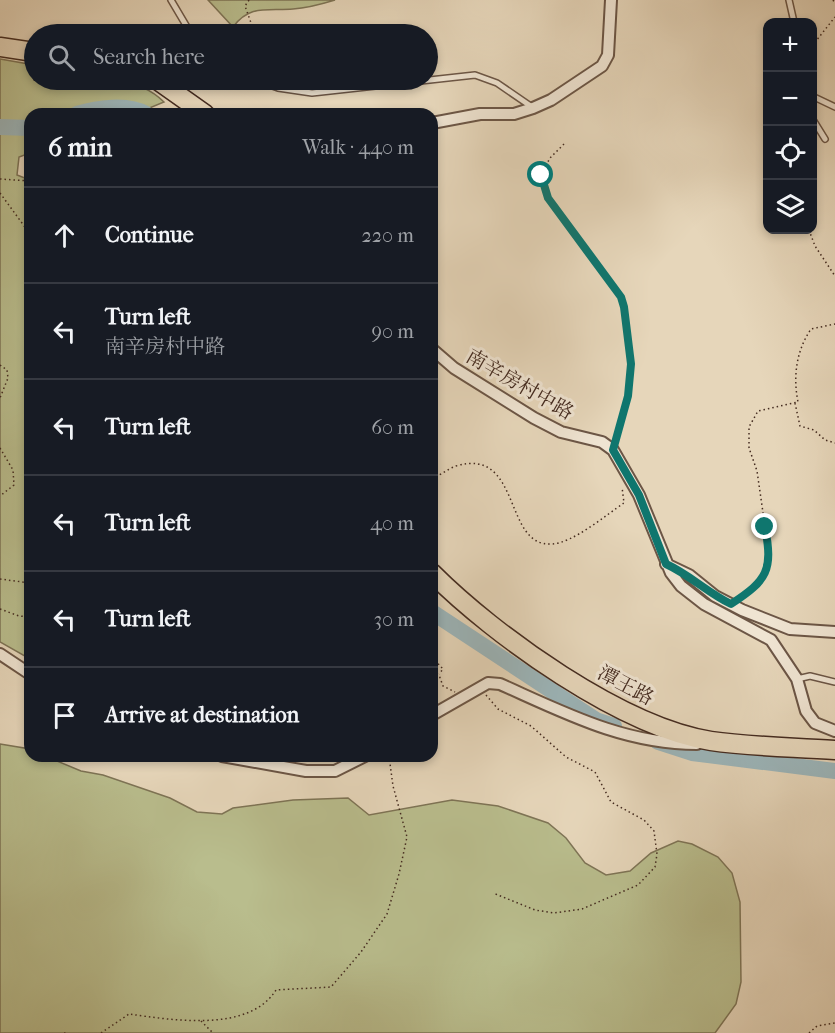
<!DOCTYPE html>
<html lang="en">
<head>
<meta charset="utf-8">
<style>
  body { margin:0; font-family:"IM FELL French Canon","Noto Serif SC",serif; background:#242831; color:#f1f3f6 }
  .controls { position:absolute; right:18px; top:18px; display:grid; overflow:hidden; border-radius:12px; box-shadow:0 3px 9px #0003 }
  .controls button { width:54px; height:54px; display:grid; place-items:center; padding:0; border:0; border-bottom:2px solid #363941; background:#171b24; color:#f1f3f6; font:30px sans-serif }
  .stop { position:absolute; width:18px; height:18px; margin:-14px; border:4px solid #0f766e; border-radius:50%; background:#fff }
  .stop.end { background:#0f766e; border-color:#fff; box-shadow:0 2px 6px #0008 }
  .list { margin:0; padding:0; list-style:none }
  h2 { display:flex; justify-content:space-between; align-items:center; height:78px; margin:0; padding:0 24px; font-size:26px }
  h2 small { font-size:20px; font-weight:400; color:#9ea1a6 }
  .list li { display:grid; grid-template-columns:39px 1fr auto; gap:18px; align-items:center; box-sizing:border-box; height:96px; padding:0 24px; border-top:2px solid #363941 }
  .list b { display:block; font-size:22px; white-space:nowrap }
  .list p { margin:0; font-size:20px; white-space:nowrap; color:#9ea1a6 }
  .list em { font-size:20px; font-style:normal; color:#9ea1a6 }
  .icon { flex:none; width:33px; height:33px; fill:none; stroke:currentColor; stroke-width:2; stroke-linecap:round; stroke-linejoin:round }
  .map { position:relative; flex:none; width:835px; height:1033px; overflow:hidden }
  .search { position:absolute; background:#171b24; box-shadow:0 3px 9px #0003; left:24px; top:24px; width:414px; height:66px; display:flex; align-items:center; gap:15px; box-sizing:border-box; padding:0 21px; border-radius:33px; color:#9ea1a6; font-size:22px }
  .panel { position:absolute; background:#171b24; box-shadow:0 3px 9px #0003; left:24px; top:108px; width:414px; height:654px; border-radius:18px }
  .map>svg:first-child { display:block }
  .green { fill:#b9bd8d; stroke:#7e7456; stroke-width:1.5 }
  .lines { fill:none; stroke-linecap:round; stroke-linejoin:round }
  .river { stroke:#9cb6bb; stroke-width:16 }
  .lane-casing { stroke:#6c5646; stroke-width:8 }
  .street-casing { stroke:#6c5646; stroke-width:14 }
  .highway-casing { stroke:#442b20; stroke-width:21 }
  .path { stroke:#442b20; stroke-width:1.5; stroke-dasharray:1.5 3; stroke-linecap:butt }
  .lane { stroke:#efe4d2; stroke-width:5 }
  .street { stroke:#efe4d2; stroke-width:10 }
  .highway { stroke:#e6d6ba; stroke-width:18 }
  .route { stroke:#0f766e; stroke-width:8 }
  .labels { text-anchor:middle; stroke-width:6; stroke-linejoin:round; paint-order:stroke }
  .street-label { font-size:20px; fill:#442b20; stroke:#efe4d2 }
</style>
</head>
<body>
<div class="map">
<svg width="835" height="1033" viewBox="0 0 835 1033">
  <rect width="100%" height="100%" fill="#e6d6ba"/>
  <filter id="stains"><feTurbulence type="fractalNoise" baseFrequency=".00333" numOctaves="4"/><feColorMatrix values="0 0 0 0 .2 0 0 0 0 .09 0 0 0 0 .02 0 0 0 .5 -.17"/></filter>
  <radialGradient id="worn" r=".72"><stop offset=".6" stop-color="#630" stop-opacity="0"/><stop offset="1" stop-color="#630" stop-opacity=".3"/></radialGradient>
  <!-- green -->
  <path class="green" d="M208 0H335C322 4 308 8 293 9 268 11 250 4 233 27Z
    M0 59 34 65V80C78 80 131 69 164 102L135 114H30V153L19 157 17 175 30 180V659L0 642Z
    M0 744 30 749V756H45L81 771 103 775 170 798 197 812 222 814 233 808 293 800 348 798 369 815 452 800 498 806 548 823 566 838 585 863 606 875 630 871 651 853 678 841 692 844 718 857 732 873 740 902 741 982 736 1004 715 1033H0Z"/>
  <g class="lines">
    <!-- river -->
    <path class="river" d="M77 114C97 108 127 103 146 114
      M0 127 30 128
      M432 612 596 720 614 726
      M658 742 692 753 835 771"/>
    <defs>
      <path id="lane" d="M171 0 187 27 197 34
        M789 0 794 22
        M256 80 278 88 312 93 475 75 497 83 532 107
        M812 96 835 107
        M812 118 825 139
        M797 679 810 676 835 682"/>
      <path id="street" d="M432 123 480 114H514L533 108 551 100 602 66 608 55 611 0
        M432 349 454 368 534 418 561 432 602 442 613 450 639 495 671 573 681 586 704 604 771 640 797 679 806 711 815 723 835 731
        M666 564 689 575 715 596 742 610 790 629 835 632
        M0 654 30 674
        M432 715 488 683 500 684C565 713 624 744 697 744
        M222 756 306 771H335L365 756"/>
      <path id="highway" d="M0 47 34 52
        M157 80 205 114
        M432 573C495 636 622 727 711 741 752 747 794 747 835 750"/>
    </defs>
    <!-- lane casing -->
    <use href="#lane" class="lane-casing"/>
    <!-- street casing -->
    <use href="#street" class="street-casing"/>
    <!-- highway casing -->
    <use href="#highway" class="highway-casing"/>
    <!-- path -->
    <path class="path" d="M249 0 245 6 255 34
      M833 0 835 3
      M812 46 835 17
      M564 144 550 158 541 175 548 198 621 297C636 344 631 393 617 439
      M0 179 30 181
      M0 193 30 234
      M809 230 815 246 835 276
      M0 365 7 370 8 378 0 398
      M795 403 800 426 814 430 825 440 835 443
      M0 448 13 470 14 485 0 496
      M432 479C440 475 448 469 456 466 522 446 503 548 552 544 573 543 606 515 624 503L622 487
      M0 579 30 583
      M742 597C756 588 766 577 770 561L757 471 749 448V427L758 411 798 402C793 377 796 351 811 329L835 324
      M0 609 19 616 30 617
      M432 657 443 669 439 674
      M432 674 439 675 443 686 455 692
      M486 695 498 709 531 726 566 757 595 772 611 802 644 820 654 831 657 854 655 867 638 885 582 909 554 913 535 910 493 893
      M201 1021 213 1033
      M64 1033H66
      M101 1033 129 1014C172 1020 249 1033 276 990L331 987 361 952 387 914 399 874 407 837 393 786 389 756
      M809 1033 817 1026 835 1023"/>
    <!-- lane -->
    <use href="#lane" class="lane"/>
    <!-- street -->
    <use href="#street" class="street"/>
    <!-- highway -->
    <use href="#highway" class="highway"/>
  </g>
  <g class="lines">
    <!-- route -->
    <path class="route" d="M541 175 548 198 621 297 624 307 631 364 628 396 613 450 639 495 666 564C690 575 708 593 731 604 768 580 773 570 765 527"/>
  </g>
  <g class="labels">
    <!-- street labels -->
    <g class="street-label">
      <text transform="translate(520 384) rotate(30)" y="7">南辛房村中路</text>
      <text transform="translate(626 685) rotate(28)" y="7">潭王路</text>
    </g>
  </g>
  <rect width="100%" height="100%" filter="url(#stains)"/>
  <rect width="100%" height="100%" fill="url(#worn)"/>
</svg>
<div class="controls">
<button>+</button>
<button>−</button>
<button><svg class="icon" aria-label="locate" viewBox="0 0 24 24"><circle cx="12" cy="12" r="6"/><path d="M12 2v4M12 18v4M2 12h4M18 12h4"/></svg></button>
<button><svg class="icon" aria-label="layers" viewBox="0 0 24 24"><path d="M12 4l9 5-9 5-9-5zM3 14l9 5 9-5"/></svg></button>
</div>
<div class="stop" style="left:541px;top:175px"></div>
<div class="stop end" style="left:765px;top:527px"></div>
<div class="search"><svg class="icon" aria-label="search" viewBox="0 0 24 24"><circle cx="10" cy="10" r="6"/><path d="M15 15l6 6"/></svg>Search here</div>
<section class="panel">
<h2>6 min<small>Walk · 440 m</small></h2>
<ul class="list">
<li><svg class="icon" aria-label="ahead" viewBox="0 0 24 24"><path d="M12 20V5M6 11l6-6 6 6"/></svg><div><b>Continue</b></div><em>220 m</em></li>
<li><svg class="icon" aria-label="left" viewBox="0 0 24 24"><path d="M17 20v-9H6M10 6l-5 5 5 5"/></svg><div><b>Turn left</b><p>南辛房村中路</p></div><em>90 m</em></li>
<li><svg class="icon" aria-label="left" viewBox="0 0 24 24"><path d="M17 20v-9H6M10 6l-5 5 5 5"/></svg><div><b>Turn left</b></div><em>60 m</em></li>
<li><svg class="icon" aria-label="left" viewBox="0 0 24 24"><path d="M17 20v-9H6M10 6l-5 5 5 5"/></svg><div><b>Turn left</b></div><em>40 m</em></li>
<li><svg class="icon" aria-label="left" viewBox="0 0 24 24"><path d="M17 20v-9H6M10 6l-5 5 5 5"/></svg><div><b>Turn left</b></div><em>30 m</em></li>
<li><svg class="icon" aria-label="arrive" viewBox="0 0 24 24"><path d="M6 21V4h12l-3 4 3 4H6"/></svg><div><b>Arrive at destination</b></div></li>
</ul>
</section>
</div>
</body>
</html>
